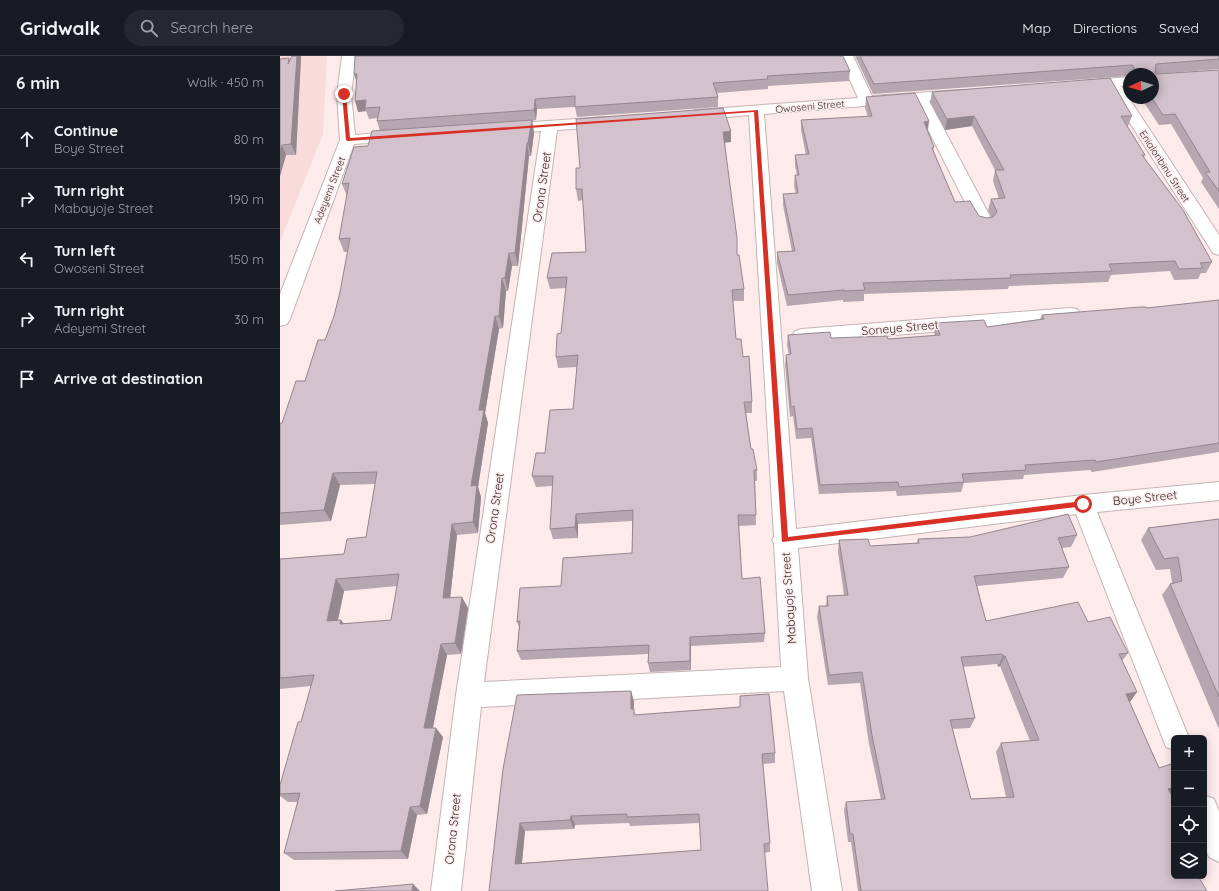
<!DOCTYPE html>
<html lang="en">
<head>
<meta charset="utf-8">
<style>
  body { margin:0; font-family:Quicksand,sans-serif; background:#242831; color:#f1f3f6 }
  .controls { position:absolute; right:12px; bottom:12px; display:grid; overflow:hidden; border-radius:6px; box-shadow:0 2px 10px #0003 }
  .controls button { width:36px; height:36px; display:grid; place-items:center; padding:0; border:0; border-bottom:1px solid #363941; background:#171b24; color:#f1f3f6; font:20px sans-serif }
  .compass { position:absolute; left:843px; top:12px; width:36px; height:36px; border-radius:50%; background:#171b24; box-shadow:0 2px 10px #0003; rotate:266deg }
  .stop { position:absolute; width:12px; height:12px; margin:-9px; border:3px solid #d93025; border-radius:50%; background:#fff }
  .stop.end { background:#d93025; border-color:#fff; box-shadow:0 1px 4px #0008 }
  .list { margin:0; padding:0; list-style:none }
  h2 { display:flex; justify-content:space-between; align-items:center; height:52px; margin:0; padding:0 16px; font-size:17px }
  h2 small { font-size:13px; font-weight:400; color:#9ea1a6 }
  .list li { display:grid; grid-template-columns:26px 1fr auto; gap:12px; align-items:center; box-sizing:border-box; height:60px; padding:0 16px; border-top:1px solid #363941 }
  .list b { display:block; font-size:15px; white-space:nowrap }
  .list p { margin:0; font-size:13px; white-space:nowrap; color:#9ea1a6 }
  .list em { font-size:13px; font-style:normal; color:#9ea1a6 }
  .icon { flex:none; width:22px; height:22px; fill:none; stroke:currentColor; stroke-width:2; stroke-linecap:round; stroke-linejoin:round }
  .map { position:relative; flex:none; width:939px; height:835px; overflow:hidden }
  header { display:flex; align-items:center; gap:24px; box-sizing:border-box; height:56px; padding:0 20px; background:#171b24; border-bottom:1px solid #363941 }
  header strong { font-size:19px }
  nav { display:flex; gap:22px; margin-inline-start:auto; font-size:14px }
  .search { width:280px; height:36px; background:#242831; display:flex; align-items:center; gap:10px; box-sizing:border-box; padding:0 14px; border-radius:22px; color:#9ea1a6; font-size:15px }
  main { display:flex }
  aside { flex:1; background:#171b24 }
  .map>svg:first-child { display:block }
  .built { fill:#fadbdc }
  .lines { fill:none; stroke-linecap:round; stroke-linejoin:round }
  .minor-casing { stroke:#c7b2b3; stroke-width:2 }
  .minor { fill:#fff; fill-rule:evenodd }
  .wall { fill:#b5a6af; fill-rule:evenodd }
  .shaded-wall { fill:#94878e }
  .building { fill:#d3c1cb; stroke:#94878e; fill-rule:evenodd }
  .route { fill:#d93025 }
  .labels { text-anchor:middle; stroke-width:3; stroke-linejoin:round; paint-order:stroke }
  .far-street-label { font-size:10px; fill:#342c2c; stroke:#fdebec }
  .street-label { font-size:12px; fill:#342c2c; stroke:#fdebec }
</style>
</head>
<body>
<header>
<strong>Gridwalk</strong>
<div class="search"><svg class="icon" aria-label="search" viewBox="0 0 24 24"><circle cx="10" cy="10" r="6"/><path d="M15 15l6 6"/></svg>Search here</div>
<nav><a>Map</a><a>Directions</a><a>Saved</a></nav>
</header>
<main>
<aside>
<h2>6 min<small>Walk · 450 m</small></h2>
<ul class="list">
<li><svg class="icon" aria-label="ahead" viewBox="0 0 24 24"><path d="M12 20V5M6 11l6-6 6 6"/></svg><div><b>Continue</b><p>Boye Street</p></div><em>80 m</em></li>
<li><svg class="icon" aria-label="right" viewBox="0 0 24 24"><path d="M7 20v-9h11M14 6l5 5-5 5"/></svg><div><b>Turn right</b><p>Mabayoje Street</p></div><em>190 m</em></li>
<li><svg class="icon" aria-label="left" viewBox="0 0 24 24"><path d="M17 20v-9H6M10 6l-5 5 5 5"/></svg><div><b>Turn left</b><p>Owoseni Street</p></div><em>150 m</em></li>
<li><svg class="icon" aria-label="right" viewBox="0 0 24 24"><path d="M7 20v-9h11M14 6l5 5-5 5"/></svg><div><b>Turn right</b><p>Adeyemi Street</p></div><em>30 m</em></li>
<li><svg class="icon" aria-label="arrive" viewBox="0 0 24 24"><path d="M6 21V4h12l-3 4 3 4H6"/></svg><div><b>Arrive at destination</b></div></li>
</ul>
</aside>
<div class="map">
<svg width="939" height="835" viewBox="0 0 939 835">
  <rect width="100%" height="100%" fill="#fdebec"/>
  <!-- built -->
  <path class="built" d="M0 0H47L43 78 0 186Z"/>
  <g class="lines">
    <defs>
      <path id="minor" d="M62 0H76L71 38 75 79 120 75 126 77 128 80 126 83 120 85 74 88 10 263 7 268 0 270V238L60 84 57 38Z
        M559 0H573L592 40 680 34 685 35 687 38 685 41 649 45 713 166 710 170 704 171 698 170 695 166 634 46 484 58 516 473 803 439 939 426V444L817 456 909 682H894V694L886 691 796 458 518 492 528 622 562 835H532L504 635 201 651 181 835H151L176 639 261 75 224 78 219 76 216 73 219 70 224 68 325 61 330 63 333 66 330 69 325 71 277 74 204 626 501 611 494 487 492 484 494 481 469 59 416 64 411 62 408 59 411 56 416 54 578 42Z
        M849 21V29L841 30 939 179V199L933 197 827 31 802 33 797 32 795 29 797 26 802 25Z
        M790 252 797 253 800 258 797 263 790 264 522 287 515 285 512 280 515 275 522 273Z
        M924 739 934 743 939 755V806L929 801 924 790Z"/>
    </defs>
    <!-- minor casing -->
    <use href="#minor" class="minor-casing"/>
    <!-- minor -->
    <use href="#minor" class="minor"/>
  </g>
  <!-- wall -->
  <path class="wall" d="M575 0H939V13L876 18H877L939 14V153L921 126 923 122 891 68 879 69 861 42H873V18H849V20L593 38Z
    M21 1 16 99H6L0 120V3L10 4Z
    M570 15 569 25 488 30V33L437 37 438 41V51L297 61 295 51 257 53 256 64 252 65 254 77 251 100H249L238 210H232L228 235H226L223 272 219 273 205 357 208 367 198 431 201 441 198 477 177 479 170 542 188 552 181 598 167 599 153 672 163 681 147 758 137 759 128 803 14 804 4 797 18 746H8L0 740V729L21 666 31 630 0 633V503L64 498 86 481 95 428 60 429 51 465 0 469V367H2L25 325 45 284 54 260 60 236 68 196H64L59 183 67 140 62 128 100 75 97 65 98 62 89 63 86 55 78 56 76 25 74 18ZM117 530 111 564 64 568 61 564 58 565 64 535Z
    M652 36 852 60 848 70 847 71 865 99 864 102 932 206 926 217H921L918 223 894 224 890 215 831 219 828 226 729 230 728 233 584 238V245L563 246V244L507 250 497 207V196L512 195 503 149V138H516L514 130 515 119H517L515 110V99H526L521 74V64L588 61 585 52 586 41 649 65 648 75 654 91 653 95 675 146 699 160 707 162 711 161 708 154 711 143H719L713 125 715 114 692 70 665 74 650 46Z
    M451 86 445 87 457 199 464 233V245H453L456 283 463 301 472 346V357H466L471 393 477 414V425H475L476 469 459 470 462 523 485 577 484 586 411 590V614L370 616 368 607V598L241 604 237 595 239 571 237 566 281 530 352 497V465L298 468V482L273 483 270 473 273 430 256 431 252 420 265 397 293 353 297 311 278 312 276 301 281 277 286 232 270 233 267 222 306 196 303 144 298 145 296 133 300 112Z
    M939 244V396L812 416 810 414 744 419 743 423 684 427 681 436 617 440 616 435 539 438 531 382 516 383 513 360 510 361 505 309 506 299H509L507 289 508 279 551 282 608 283 655 280 654 277 656 267 707 271 760 263 762 259 867 252Z
    M939 463V673L882 539 890 528 892 527 890 513 876 514 861 484 868 472Z
    M797 479 791 491 782 492 789 511 783 522 697 530 706 565 808 566 848 597 842 605 850 646H849L879 712 894 707V737L891 738 894 820 927 835H578L571 786H568L564 754 566 746 601 744 589 688 580 627 548 629 537 561 539 550H546L547 540 564 539 558 496 559 484 590 490 637 487 638 483ZM717 608 718 611 720 610 750 685 721 687 716 696 726 741 691 743 672 673 690 672 695 662 683 611Z
    M351 635 354 646V653L355 659 460 651V640L495 697V707L483 708 490 787V796L209 835 223 713ZM349 767 350 770 420 767 421 794 242 807 245 775 294 773 295 769Z"/>
  <!-- shaded-wall -->
  <path class="shaded-wall" d="M17 0H21V1L16 99 11 88Z
    M74 18H77L78 28Z
    M255 43 257 53 256 64 254 54Z
    M86 44 85 52 86 55 78 56 75 45Z
    M694 60 692 70 665 74 667 63Z
    M252 64 254 77 251 100 248 87Z
    M649 65 647 76 644 66Z
    M451 75V86L444 87 443 76Z
    M247 87 249 100 238 210 235 197Z
    M2 89 6 99 0 120V94Z
    M229 197 232 210 228 235 225 222Z
    M222 222 226 235 223 272 219 260Z
    M215 260 219 273 205 357 208 367 198 431 201 441 198 477 193 466 191 430 199 354Z
    M53 417 60 429 51 465 44 454Z
    M296 458 298 468V482L295 471Z
    M172 468 177 479 169 553 163 542Z
    M56 523 64 535 55 576 47 565Z
    M182 541 188 552 181 598 175 587Z
    M61 564 68 575 60 568Z
    M410 581 411 590V614L410 605Z
    M161 588 167 599 151 681 144 672Z
    M723 600H725L720 610 718 611Z
    M351 635 354 646 353 664 351 653Z
    M857 636 850 646 838 648 846 638Z
    M156 672 163 681 147 758 140 750Z
    M894 731V737L879 741 888 733Z
    M130 751 137 759 128 803 121 795Z
    M291 760 295 769 294 773 290 764Z
    M240 767 245 775 241 816 235 808Z
    M133 828 140 835H132Z"/>
  <!-- building -->
  <path class="building" d="M12 0H17L11 88 2 89 0 94V3L9 2 8 8Z
    M75 0H563L570 15 487 20 488 23 433 27 438 41 295 51V40L255 43 254 54 97 65 100 51 85 52 86 44 75 45 77 18H74Z
    M580 0H939V3L876 8 875 17 877 18 939 14V135L925 116H930L895 58 883 59 872 42H873V18H854V11L852 9 594 28Z
    M830 22 852 60H841L865 99H862L903 154 932 206 920 207 923 212 899 213 895 205 829 208 832 215 730 219 731 222 583 227 585 234 564 235V234L508 239 497 196 515 195 503 138 518 137 515 119H519L515 99 529 98 521 64 592 60 586 41 635 37 649 65 644 66 654 91 652 92 675 146 690 145 699 160 707 162 713 161 717 156 711 143 725 142 715 114H724L694 60 667 63 652 36Z
    M443 52 451 75 443 76 457 182V199H459L464 233 452 234 456 283H461L463 301 469 300 472 346H464L471 393H473L477 414H474L476 459H458L462 523 480 521 485 577 410 581V605L368 607 369 589 237 595 240 565 237 566 240 532 281 530 283 502 352 497 353 454 296 458 295 471 270 473 273 420H252L256 397H265L270 354 293 353 298 299 276 301 277 278 281 277 287 221 267 222 272 197 306 196 302 133H296V112H300L296 63Z
    M252 64 248 87H247L235 197H229L225 222H222L219 260H215L199 354H204L191 430 197 429 193 466 172 468 163 542 182 541 175 587 161 588 144 672H156L140 750 130 751 121 795 4 797 20 737 0 738V729L18 666H21L34 619 0 622V503L64 498 67 483 86 481 97 416 53 417 44 454 0 457V367H2L16 325H25L38 284H45L54 260 60 236 70 182 59 183 69 127 62 128 74 91 88 90 92 75ZM119 518 111 564 60 568 61 564 47 565 56 523Z
    M939 244V387L816 406 815 404 745 409 746 414 682 418 684 426 619 431 618 426 540 429 532 372 517 373 514 350 511 351 506 299 511 298 508 279 550 276 551 282 607 280 608 283 660 279 656 267 704 264 707 271 764 263 762 259 860 251H866L867 252Z
    M788 458 797 479 778 482 789 511 694 520 706 565 798 546 808 566 830 561 848 597 839 598 857 636 846 638 879 712 894 707V731L888 733 894 743V820H918L927 835H581L573 778H570L566 746 605 743 592 679 582 616 549 619 539 550H548L547 540 568 539 559 484 588 483 590 490 639 487 638 483 690 481ZM722 598 723 600H725L759 684 721 687 734 741 691 743 670 664 695 662 681 601Z
    M939 463V641L890 528 902 525 898 501 884 503 868 472Z
    M351 635V653H354V659L460 651V640L489 638 495 697 482 698 490 787 484 788 488 835H209L223 713 237 639ZM347 758V761L419 758 421 794 235 808 240 767 290 764 291 760Z
    M133 828 132 835H55Z"/>
  <!-- route -->
  <path class="route" d="M64 37 66 38 70 82 478 54 508 481 803 445 805 446V450L502 486 474 56 68 85 66 84 62 38Z"/>
  <g class="labels">
    <!-- far-street labels -->
    <g class="far-street-label">
      <text transform="translate(530 50) rotate(-5)" y="4">Owoseni Street</text>
      <text transform="translate(885 110) rotate(57)" y="4">Enialonbinu Street</text>
      <text transform="translate(49 134) rotate(-69)" y="4">Adeyemi Street</text>
    </g>
    <!-- street labels -->
    <g class="street-label">
      <text transform="translate(262 131) rotate(-82)" y="4">Orona Street</text>
      <text transform="translate(620 272) rotate(-5)" y="4">Soneye Street</text>
      <text transform="translate(865 442) rotate(-6)" y="4">Boye Street</text>
      <text transform="translate(215 452) rotate(-82)" y="4">Orona Street</text>
      <text transform="translate(509 542) rotate(-94)" y="4">Mabayoje Street</text>
      <text transform="translate(173 773) rotate(-84)" y="4">Orona Street</text>
    </g>
  </g>
</svg>
<div class="controls">
<button>+</button>
<button>−</button>
<button><svg class="icon" aria-label="locate" viewBox="0 0 24 24"><circle cx="12" cy="12" r="6"/><path d="M12 2v4M12 18v4M2 12h4M18 12h4"/></svg></button>
<button><svg class="icon" aria-label="layers" viewBox="0 0 24 24"><path d="M12 4l9 5-9 5-9-5zM3 14l9 5 9-5"/></svg></button>
</div>
<svg class="compass" viewBox="-18 -18 36 36"><path d="M0-13l5 13h-10z" fill="#e53935"/><path d="M0 13l5-13h-10z" fill="#9ea1a6"/></svg>
<div class="stop" style="left:803px;top:448px"></div>
<div class="stop end" style="left:64px;top:38px"></div>
</div>
</main>
</body>
</html>
